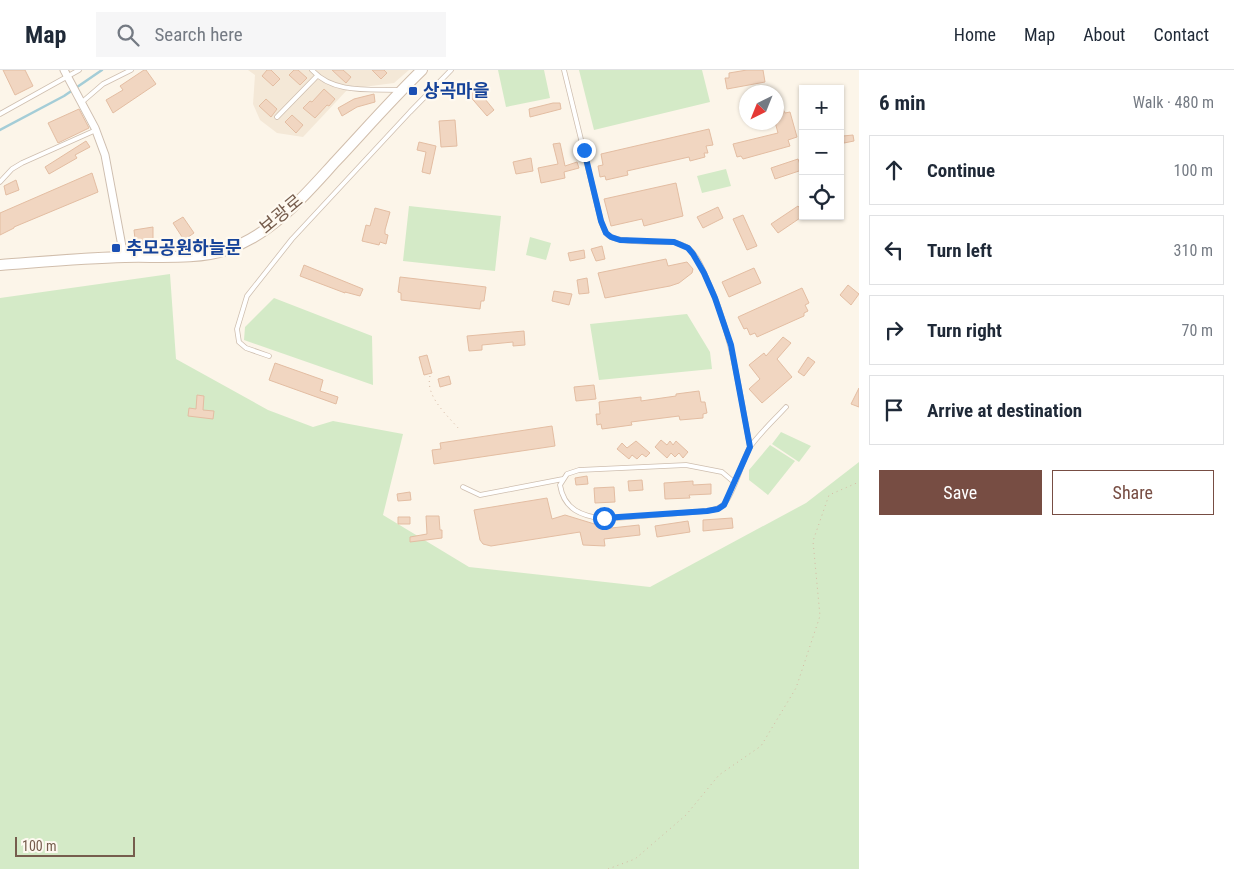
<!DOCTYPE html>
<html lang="en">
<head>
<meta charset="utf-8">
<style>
  body { margin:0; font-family:"Roboto Condensed","Noto Sans KR",sans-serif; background:#f6f6f7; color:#1f2937 }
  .controls { position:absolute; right:15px; top:15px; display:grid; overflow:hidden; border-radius:0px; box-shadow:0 1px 4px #0004 }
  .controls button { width:45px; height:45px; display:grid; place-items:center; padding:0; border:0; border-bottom:1px solid #e0e1e3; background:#fff; color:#1f2937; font:25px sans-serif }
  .compass { position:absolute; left:739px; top:15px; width:45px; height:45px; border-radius:50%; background:#fff; box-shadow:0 1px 4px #0004; rotate:223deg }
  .scale { position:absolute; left:15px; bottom:12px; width:120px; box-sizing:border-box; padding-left:5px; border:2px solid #765d4d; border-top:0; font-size:14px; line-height:18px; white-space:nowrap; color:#765d4d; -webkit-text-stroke:4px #fef9f0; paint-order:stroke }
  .stop { position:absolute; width:15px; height:15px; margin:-11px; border:4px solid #1a73e8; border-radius:50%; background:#fff }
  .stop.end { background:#1a73e8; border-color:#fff; box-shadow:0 1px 5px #0008 }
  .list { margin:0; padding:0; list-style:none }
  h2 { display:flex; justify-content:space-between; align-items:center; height:65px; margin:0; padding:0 20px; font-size:21px }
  h2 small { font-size:16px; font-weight:400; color:#747a83 }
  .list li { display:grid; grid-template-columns:32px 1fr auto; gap:15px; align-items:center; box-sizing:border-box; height:70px; margin:0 10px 10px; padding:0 10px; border:1px solid #e0e1e3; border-radius:0px }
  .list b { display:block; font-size:19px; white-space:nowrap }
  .list em { font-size:16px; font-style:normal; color:#747a83 }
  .actions { display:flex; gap:10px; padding:15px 20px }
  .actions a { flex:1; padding:11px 0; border:1px solid #774d43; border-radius:0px; text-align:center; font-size:18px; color:#774d43 }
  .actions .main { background:#774d43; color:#fff }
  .icon { flex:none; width:28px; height:28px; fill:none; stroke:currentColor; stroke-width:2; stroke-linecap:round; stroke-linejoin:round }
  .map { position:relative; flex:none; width:859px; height:799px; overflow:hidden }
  header { display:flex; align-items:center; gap:30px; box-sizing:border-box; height:70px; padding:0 25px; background:#fff; border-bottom:1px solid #e0e1e3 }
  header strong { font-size:24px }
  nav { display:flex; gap:28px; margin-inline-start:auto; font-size:18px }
  .search { width:350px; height:45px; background:#f6f6f7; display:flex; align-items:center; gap:12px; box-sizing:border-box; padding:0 18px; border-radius:0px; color:#747a83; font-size:19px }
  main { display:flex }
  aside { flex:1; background:#fff }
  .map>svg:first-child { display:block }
  .residential { fill:#f4e8d7 }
  .green { fill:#d4eac7 }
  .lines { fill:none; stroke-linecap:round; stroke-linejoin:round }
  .stream { stroke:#a4cdd7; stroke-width:2.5 }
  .building { fill:#f1d6c1; stroke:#e3bda2 }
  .service-casing { stroke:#cebeaf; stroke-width:5.5 }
  .minor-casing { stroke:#cebeaf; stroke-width:9 }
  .secondary-casing { stroke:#d1beac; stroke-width:12 }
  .path { stroke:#d6b9a4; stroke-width:1; stroke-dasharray:1 4; stroke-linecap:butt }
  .service { stroke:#fff; stroke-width:4 }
  .minor { stroke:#fff; stroke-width:7 }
  .secondary { stroke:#fff; stroke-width:10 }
  .route { stroke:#1a73e8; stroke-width:6 }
  .transit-dot { fill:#1a4fb4; stroke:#fef9f0; stroke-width:2 }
  .labels { text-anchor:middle; stroke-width:4.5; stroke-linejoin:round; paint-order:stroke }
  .transit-label { font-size:18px; font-weight:bold; fill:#164399; stroke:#fef9f0; text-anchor:start }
  .street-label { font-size:18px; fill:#765d4d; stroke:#fef9f0 }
</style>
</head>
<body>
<header>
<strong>Map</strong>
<div class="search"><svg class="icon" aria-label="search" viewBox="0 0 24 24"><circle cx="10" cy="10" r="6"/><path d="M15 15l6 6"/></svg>Search here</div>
<nav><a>Home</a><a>Map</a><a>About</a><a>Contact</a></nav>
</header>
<main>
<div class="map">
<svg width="859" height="799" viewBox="0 0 859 799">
  <rect width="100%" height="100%" fill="#fcf5e9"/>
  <!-- residential -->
  <path class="residential" d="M248 0H409L394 13 348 19 303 67 277 63 260 50 253 34 255 5Z"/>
  <!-- green -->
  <path class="green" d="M498 0H544L550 28 506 37Z
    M579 0H702L710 32 594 60Z
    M726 99 731 116 702 123 697 106Z
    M409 136 501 146 495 201 403 191Z
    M530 167 551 173 546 190 526 185Z
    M170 204 176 289 268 340 313 357 333 351 403 364 383 445 469 497 650 517 806 433 859 392V799H0V228Z
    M274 228 372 266 373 315 244 270 245 257Z
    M687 244 710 282 712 299 599 310 590 254Z
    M781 362 811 376 799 392 772 374Z
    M770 375 795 391 768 425 749 410V400Z"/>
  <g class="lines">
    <!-- stream -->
    <path class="stream" d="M0 60 64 26 102 0"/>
  </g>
  <!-- building -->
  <path class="building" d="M3 0H25L33 16 15 25Z
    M144 0H146L156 14 113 43 106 30 123 20 120 16Z
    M267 0H271L280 9 273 16 262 6Z
    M294 0H298L307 8 300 15 289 5Z
    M332 0H343L351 7 346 13Z
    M372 0H384L387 3 381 9Z
    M747 0H763L765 12 727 19 725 8H729V3Z
    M476 18 494 40 487 46 468 24Z
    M324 19 335 29 329 36 327 35 315 48 303 38 310 31 312 32Z
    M374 24 375 32 357 37 342 46 338 38 354 29Z
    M266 29 277 39 271 47 259 36Z
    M553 33H560L561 39 530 47 529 39Z
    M79 39 89 58 58 73 48 53Z
    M783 39 785 43 790 42 797 67 788 70 790 76 743 89 741 86 737 87 733 74 778 63 775 52 776 41Z
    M292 45 303 55 296 63 285 52Z
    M455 50 457 76 441 77 439 51Z
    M709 59 713 75 706 76 708 83H704L705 87 690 91 689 87 627 101 628 105 606 110 605 106 600 107 598 96 603 95 601 84Z
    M853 65 854 71 844 73 843 66Z
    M86 71 90 77 75 85 77 88 49 104 45 97Z
    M419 72 436 76 430 104 422 102 426 82 417 80Z
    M560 73 565 96 577 92 579 98 564 102 565 108 541 113 538 98 558 94 553 74Z
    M531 88 533 101 516 104 513 92Z
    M798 89 802 100 775 109 771 98Z
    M92 103 98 122 14 157V158L0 165V143Z
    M16 110 19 120 6 125 4 116Z
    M676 113 683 146 644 156 642 149 611 156 604 129Z
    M798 136 803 142V146L778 163 771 154Z
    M718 137 723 148 703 158 697 147Z
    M375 138 390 142 385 160V164L388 165 386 174 380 172 379 175 362 171 366 155 370 156Z
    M743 145 757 176 747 180 733 149Z
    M183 147 194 163 184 170 173 153Z
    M153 157V176L136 178 134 160Z
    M602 176 605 189 596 191 591 179Z
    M584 180 585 188 570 191 568 183Z
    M666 189 668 196 687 192 693 199 692 203 679 213 670 216 605 228 598 203Z
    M304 195 363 219 360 226 345 222V223L300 206Z
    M754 198 761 213 729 227 722 212Z
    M400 207 486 217 484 231H481L480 239 401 230V223L398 222Z
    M587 208 589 223 579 224 577 210Z
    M848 215 859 224 851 235 840 225Z
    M802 218 809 233 805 235 808 241 804 243V246L757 267 755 263 750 265 747 258 744 259 738 247Z
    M554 221 572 224 569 235 552 231Z
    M524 261 525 275 513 276V272L482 275V280L469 281 467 266Z
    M783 267 791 273 777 289 792 307 762 333 749 319 760 309 749 295 764 283 766 286Z
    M427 285 432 303 424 305 419 287Z
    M808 287 815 292 804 306 798 302Z
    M275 293 323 310 320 321 338 327 336 334 269 310Z
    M449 306 451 314 440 317 438 309Z
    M594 315 596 329 576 331 574 317Z
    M859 318V337L851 334Z
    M699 321 701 332H705L707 343 703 344V348L680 350 679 346 631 352 632 355 602 359 601 354 597 355 596 344H600L599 332 641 327V331L676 326V324Z
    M197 325 204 326 203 340 214 341 213 349 188 346 189 338 196 339Z
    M552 356 555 376 434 394 432 380 441 379 440 373Z
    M661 370 667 375 670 371 673 375 676 371 688 382 683 388 679 383 675 387 671 383 667 388 655 377Z
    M636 371 650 383 646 387 642 384 637 389 632 385 629 389 617 379 622 373 627 378Z
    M587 406 588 414 576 415 575 408Z
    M642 410 643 420 629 421 628 411Z
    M693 411V415L711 414V424L689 425 690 428 665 429 664 413Z
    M614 417 615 432 595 433 594 418Z
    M410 422 411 430 398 431 397 424Z
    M547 428 552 449 565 445 601 456 602 459 639 455 640 465 604 469 605 476 583 475 580 462 491 476 483 474 480 470 474 440Z
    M426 446H439L440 460H442V468L410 472V467L427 464Z
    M398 447H410V454H398Z
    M732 448 733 458 703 461V450Z
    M688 451 690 462 657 467 655 456Z"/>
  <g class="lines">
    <defs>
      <path id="service" d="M312 0C333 24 370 19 399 20
        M564 0 601 151C603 157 605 164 611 167 622 173 660 172 674 172 679 174 684 175 688 178 697 185 702 198 706 207 732 261 739 319 750 377
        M81 33 103 14 131 0
        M0 44 79 0
        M277 47 317 6
        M0 112 12 99 22 93 96 60
        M269 286 246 278 239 272 237 259 247 226 292 169 410 42 451 0
        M735 413 722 402 686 395 579 400 567 404 560 415C564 440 582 446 604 449L707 441C713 440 720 439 724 434 735 422 741 392 750 377 759 364 775 349 786 337
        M463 417 480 425 563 409"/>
      <path id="minor" d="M64 0 95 58 105 85 124 187"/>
      <path id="secondary" d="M0 195C41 192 83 188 125 187 155 186 197 190 226 180 273 164 304 126 336 91 365 60 392 29 422 0"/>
    </defs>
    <!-- service casing -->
    <use href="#service" class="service-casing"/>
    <!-- minor casing -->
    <use href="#minor" class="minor-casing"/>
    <!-- secondary casing -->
    <use href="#secondary" class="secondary-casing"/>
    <!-- path -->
    <path class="path" d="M430 306C425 326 447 345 459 359
      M608 799 635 789 686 745 719 705 761 676 796 618 820 546 813 471 829 425 859 412"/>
    <!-- service -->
    <use href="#service" class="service"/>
    <!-- minor -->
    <use href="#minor" class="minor"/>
    <!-- secondary -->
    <use href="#secondary" class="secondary"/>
  </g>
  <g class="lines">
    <!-- route -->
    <path class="route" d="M584 80 601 151 606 163 611 167 620 170 674 172 688 178 693 184 704 203 715 228 731 275 750 377 724 435 718 439 707 441 604 448"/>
  </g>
  <!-- markers -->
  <g class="transit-dot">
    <rect x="408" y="16" width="10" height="10" rx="2.5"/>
    <rect x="111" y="173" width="10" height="10" rx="2.5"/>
  </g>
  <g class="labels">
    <!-- transit labels -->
    <g class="transit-label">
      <text x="423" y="27">상곡마을</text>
      <text x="126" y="184">추모공원하늘문</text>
    </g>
    <!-- street labels -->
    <g class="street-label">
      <text transform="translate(281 144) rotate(-40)" y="6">보광로</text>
    </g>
  </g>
</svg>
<div class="controls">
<button>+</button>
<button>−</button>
<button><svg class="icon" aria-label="locate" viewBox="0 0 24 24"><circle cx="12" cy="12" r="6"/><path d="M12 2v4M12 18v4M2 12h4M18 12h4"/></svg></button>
</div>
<svg class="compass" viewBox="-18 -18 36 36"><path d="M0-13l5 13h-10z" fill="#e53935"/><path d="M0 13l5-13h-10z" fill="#747a83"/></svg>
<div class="scale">100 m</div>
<div class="stop" style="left:604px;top:448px"></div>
<div class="stop end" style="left:584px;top:80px"></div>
</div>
<aside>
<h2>6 min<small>Walk · 480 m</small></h2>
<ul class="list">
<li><svg class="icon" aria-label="ahead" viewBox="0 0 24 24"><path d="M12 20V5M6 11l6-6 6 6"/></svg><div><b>Continue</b></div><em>100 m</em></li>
<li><svg class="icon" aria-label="left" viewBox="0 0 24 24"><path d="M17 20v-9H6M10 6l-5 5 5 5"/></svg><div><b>Turn left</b></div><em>310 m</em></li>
<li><svg class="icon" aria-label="right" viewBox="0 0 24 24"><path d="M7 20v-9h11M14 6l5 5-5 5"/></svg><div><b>Turn right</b></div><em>70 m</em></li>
<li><svg class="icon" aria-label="arrive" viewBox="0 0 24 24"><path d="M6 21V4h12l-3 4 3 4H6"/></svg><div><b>Arrive at destination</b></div></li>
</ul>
<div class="actions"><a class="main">Save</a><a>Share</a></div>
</aside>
</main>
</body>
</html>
